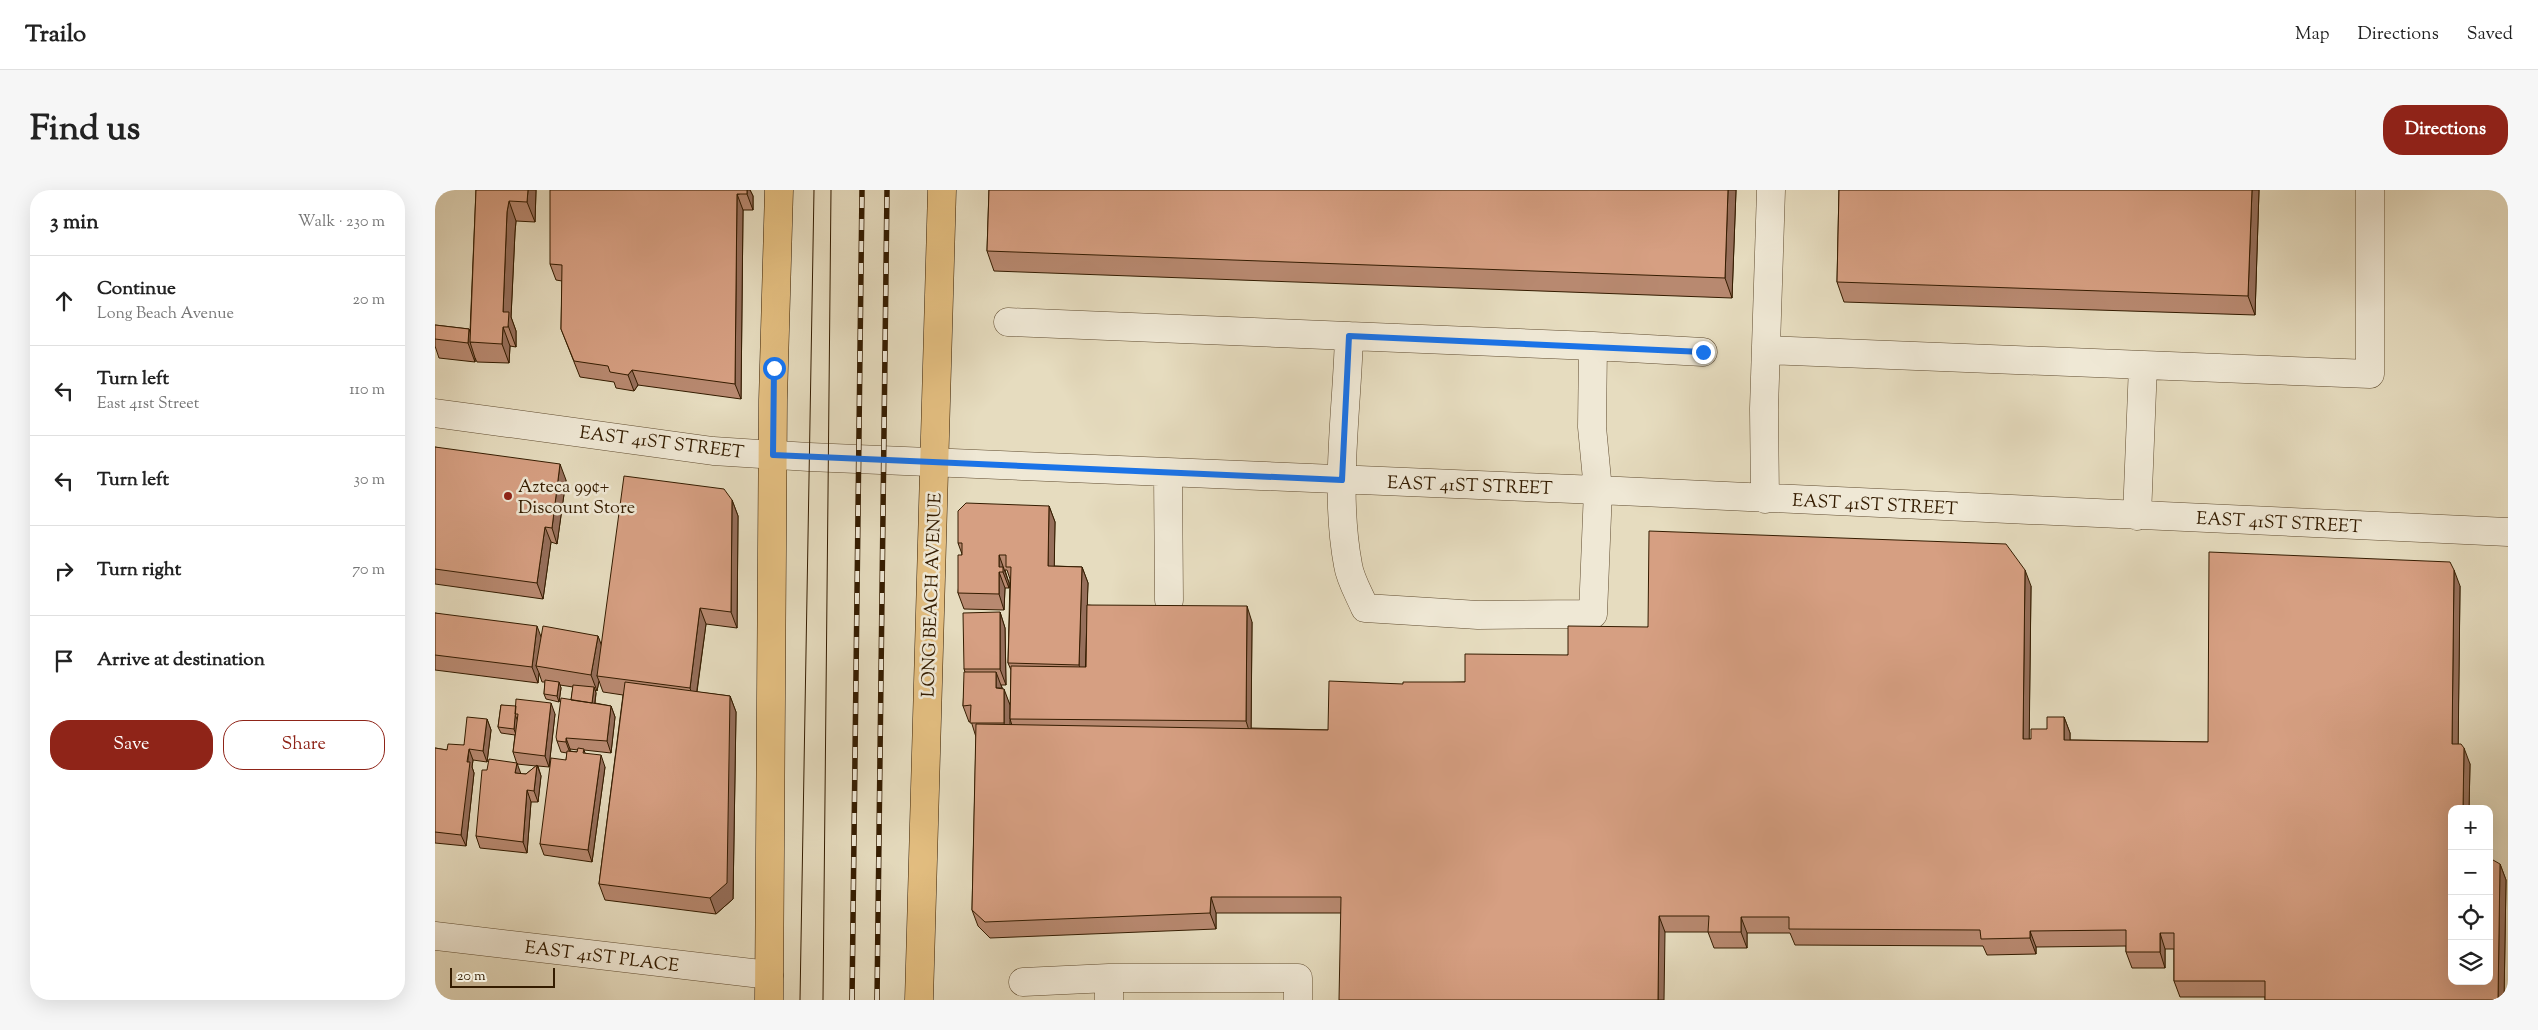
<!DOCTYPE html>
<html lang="en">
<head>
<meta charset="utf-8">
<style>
  body { margin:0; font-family:"Sorts Mill Goudy",serif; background:#f6f6f6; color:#222 }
  .controls { position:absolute; right:15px; bottom:15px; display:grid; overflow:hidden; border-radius:10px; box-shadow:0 5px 20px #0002 }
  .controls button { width:45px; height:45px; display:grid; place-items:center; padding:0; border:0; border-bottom:1px solid #e0e0e0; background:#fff; color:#222; font:25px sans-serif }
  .scale { position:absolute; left:15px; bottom:12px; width:105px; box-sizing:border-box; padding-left:5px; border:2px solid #341c00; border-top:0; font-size:14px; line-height:18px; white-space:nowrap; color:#341c00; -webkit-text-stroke:4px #efe8d5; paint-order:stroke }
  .stop { position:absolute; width:15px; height:15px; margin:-11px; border:4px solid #1a73e8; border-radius:50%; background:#fff }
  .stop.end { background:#1a73e8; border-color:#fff; box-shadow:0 1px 5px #0008 }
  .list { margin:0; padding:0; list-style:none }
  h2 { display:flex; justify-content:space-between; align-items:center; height:65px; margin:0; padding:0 20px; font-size:21px }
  h2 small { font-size:16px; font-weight:400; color:#767676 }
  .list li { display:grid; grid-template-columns:32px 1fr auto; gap:15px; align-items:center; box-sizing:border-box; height:90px; padding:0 20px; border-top:1px solid #e0e0e0 }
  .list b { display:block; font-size:19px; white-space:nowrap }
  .list p { margin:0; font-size:16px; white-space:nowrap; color:#767676 }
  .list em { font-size:16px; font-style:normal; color:#767676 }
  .actions { display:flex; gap:10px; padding:15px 20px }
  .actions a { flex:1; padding:11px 0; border:1px solid #8f2418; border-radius:20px; text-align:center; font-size:18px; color:#8f2418 }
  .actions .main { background:#8f2418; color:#fff }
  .icon { flex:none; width:28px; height:28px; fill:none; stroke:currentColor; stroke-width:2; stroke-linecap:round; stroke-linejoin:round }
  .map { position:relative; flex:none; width:2073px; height:810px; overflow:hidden; border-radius:20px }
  header { display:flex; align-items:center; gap:30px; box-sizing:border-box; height:70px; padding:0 25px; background:#fff; border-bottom:1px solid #e0e0e0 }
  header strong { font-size:24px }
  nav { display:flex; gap:28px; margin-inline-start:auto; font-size:18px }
  .intro { display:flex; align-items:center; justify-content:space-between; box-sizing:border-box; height:120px; padding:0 30px }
  h1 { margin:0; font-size:35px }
  .button { padding:12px 22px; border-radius:20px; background:#8f2418; color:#fff; font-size:18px; font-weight:700 }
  main { display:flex; gap:30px; padding:0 30px }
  aside { flex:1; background:#fff; border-radius:20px; box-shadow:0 5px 20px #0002 }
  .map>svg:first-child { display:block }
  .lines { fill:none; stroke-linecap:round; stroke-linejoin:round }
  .minor-casing { stroke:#604c30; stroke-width:29 }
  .major-casing { stroke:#341c00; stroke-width:29 }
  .minor { stroke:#efe8d5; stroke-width:28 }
  .major { stroke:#e3be80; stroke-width:28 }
  .tram { stroke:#341c00; stroke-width:1 }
  .rail-casing { stroke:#341c00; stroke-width:5.5 }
  .rail { stroke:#efe8d5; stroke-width:4; stroke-dasharray:11; stroke-linecap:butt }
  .wall { fill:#b88970; stroke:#341c00; fill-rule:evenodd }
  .shaded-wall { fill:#966f5b; stroke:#341c00 }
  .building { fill:#d69f82; stroke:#341c00 }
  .route { stroke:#1a73e8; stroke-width:6 }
  .poi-dot { fill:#8f2418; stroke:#efe8d5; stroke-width:2 }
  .labels { text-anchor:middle; stroke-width:5; stroke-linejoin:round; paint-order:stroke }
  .street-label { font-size:18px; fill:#341c00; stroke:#efe8d5 }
  .poi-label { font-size:18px; fill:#341c00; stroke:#efe8d5; text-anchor:start }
</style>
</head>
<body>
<header>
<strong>Trailo</strong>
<nav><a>Map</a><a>Directions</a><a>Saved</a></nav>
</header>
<div class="intro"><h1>Find us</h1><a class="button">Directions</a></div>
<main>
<aside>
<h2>3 min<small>Walk · 230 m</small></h2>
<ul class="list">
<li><svg class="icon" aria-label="ahead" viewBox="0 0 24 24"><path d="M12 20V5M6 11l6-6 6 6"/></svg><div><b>Continue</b><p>Long Beach Avenue</p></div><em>20 m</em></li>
<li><svg class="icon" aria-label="left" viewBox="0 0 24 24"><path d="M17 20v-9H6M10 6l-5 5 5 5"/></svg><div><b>Turn left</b><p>East 41st Street</p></div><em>110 m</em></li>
<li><svg class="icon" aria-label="left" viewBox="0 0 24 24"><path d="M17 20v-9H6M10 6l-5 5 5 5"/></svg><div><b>Turn left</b></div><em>30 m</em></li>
<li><svg class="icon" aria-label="right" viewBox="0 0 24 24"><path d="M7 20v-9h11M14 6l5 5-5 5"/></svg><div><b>Turn right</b></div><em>70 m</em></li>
<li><svg class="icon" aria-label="arrive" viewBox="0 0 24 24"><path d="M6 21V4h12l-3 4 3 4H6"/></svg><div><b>Arrive at destination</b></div></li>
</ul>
<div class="actions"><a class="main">Save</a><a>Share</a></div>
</aside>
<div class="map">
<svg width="2073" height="810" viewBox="0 0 2073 810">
  <rect width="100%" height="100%" fill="#e6dcbf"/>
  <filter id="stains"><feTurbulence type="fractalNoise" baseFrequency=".004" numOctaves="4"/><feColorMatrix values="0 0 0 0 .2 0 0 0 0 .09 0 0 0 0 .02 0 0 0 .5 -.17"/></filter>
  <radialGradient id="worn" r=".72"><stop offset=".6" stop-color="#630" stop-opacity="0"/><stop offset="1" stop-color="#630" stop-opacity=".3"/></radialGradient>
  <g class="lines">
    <defs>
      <path id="minor" d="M573 132 1158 156
        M914 146C912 221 899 300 913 375 915 389 924 404 930 418L1043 425 1158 424 1163 300 1157 237 1158 156 1268 162
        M1331 160 1935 184V0
        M0 223 278 261 374 267 1163 300 2073 342
        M733 282 734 410
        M1330 309 1329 219 1336 0
        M1702 326 1708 175
        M0 746 334 785
        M588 792 674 788
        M674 810V788H863V810"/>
      <path id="major" d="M334 810 338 210 344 0
        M484 810 507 0"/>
    </defs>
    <!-- minor casing -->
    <use href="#minor" class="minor-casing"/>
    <!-- major casing -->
    <use href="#major" class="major-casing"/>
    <!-- minor -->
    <use href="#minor" class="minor"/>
    <!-- major -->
    <use href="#major" class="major"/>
    <!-- tram -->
    <path class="tram" d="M365 810 379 0
      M388 810 396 0"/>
    <defs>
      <path id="rail" d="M417 810 427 0
        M442 810 452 0"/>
    </defs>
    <!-- rail casing -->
    <use href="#rail" class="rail-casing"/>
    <!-- rail -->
    <use href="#rail" class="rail"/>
  </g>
  <!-- wall -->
  <path class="wall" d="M41 0H101L100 32 81 31 80 42 76 127 81 141V157L75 156 74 173 42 172 40 168V172L4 168 0 156V135L34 139 35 142Z
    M315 0 318 6V20H308L306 209 203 195 199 201 181 198 179 192 145 187 126 139 127 91 121 90 115 74Z
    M554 0H1301L1297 108 559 81 552 61Z
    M1404 0H1824L1820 125 1409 112 1402 92Z
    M0 257 131 290 122 354 116 352 108 409 0 394Z
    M297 310 303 326 302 438 271 434 262 502 295 506 301 522 298 709 281 724 170 710 164 694 188 505 168 502 164 491 162 501 160 500 161 503 160 513 176 516 180 527 176 563 149 560 150 563 170 577 157 672 109 665 105 654 131 570 132 563 126 562 122 551 136 510 138 497 125 495 126 498 124 512 111 509 109 504 110 492H107L104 483 103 493 0 480V423L106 447 163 446 166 456ZM135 559 143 560 142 562 135 561Z
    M614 316 620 332 619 376 647 377 653 393 652 415 817 432 816 538 893 540 968 494 1030 492 1133 465 1213 437 1596 396 1594 549H1596L1612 539 1629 527 1635 543V550L1773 552 2025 396 2023 554 2035 574 2034 619H2017V791L2065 674 2071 690 2069 810H1830V807H1745L1739 791V759H1730V778H1697L1691 762V756L1601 757V764L1552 765 1548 756 1360 755 1355 743H1312V758H1279L1273 742H1230L906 723H781V739L555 748 543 736 537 720 541 547 536 531 534 532 528 516 530 482 529 479 565 422 570 438 571 495H566L575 515V535H577L575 529 576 480 573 473 575 389 572 380H570L574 393V398H570L569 420 529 419 523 403 527 364 523 353ZM651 437V477H650Z
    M66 515 120 524 114 577 103 576 106 586 103 612H96L92 663 45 658 41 646 86 584H91L101 576 82 574 78 562 80 545 66 543 63 537Z
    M52 529 56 540 52 572 38 570 37 577 39 583 31 656 0 653V558L12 560 29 555Z"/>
  <!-- shaded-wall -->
  <path class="shaded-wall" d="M93 0H101L100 32 92 12Z
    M312 0H315L318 6V20L312 4Z
    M1293 0H1301L1297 108 1290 88Z
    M1817 0H1824L1820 125 1813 106Z
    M302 4 308 20 306 209 300 194Z
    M74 11 81 31 80 42 76 127 81 141V157L68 122 72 22Z
    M68 137 75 156 74 173 67 154Z
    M34 139 39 152H35L40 168V172L33 153Z
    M197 180 203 195 199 201 193 185Z
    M125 274 131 290 122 354 117 338Z
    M297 310 303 326 302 438 296 422Z
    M614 316 620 332 619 392 613 376Z
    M110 337 116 352 108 409 102 393Z
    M564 365 574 393V398L568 382 564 377Z
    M647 377 653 393 650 491 644 475Z
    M1590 380 1596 396 1594 565 1588 549Z
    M2019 380 2025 396 2023 570 2017 554Z
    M564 382 570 398 569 420 564 404Z
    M812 416 817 432 816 547 811 531Z
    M265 418 271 434 260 514 255 498Z
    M565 422 570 438 571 495 565 479Z
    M102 436 108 452 101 476 104 483 103 493 97 477Z
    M163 446 169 462 162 486 164 491 162 501 156 485Z
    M561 482 567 498H561Z
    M124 492 126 498 124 512 122 506Z
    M159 497 161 503 159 519 157 513Z
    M569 499 575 515V549L569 533Z
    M295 506 301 522 298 709 281 724 275 708Z
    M116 513 120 524 114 577 110 566Z
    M176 516 180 527 176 563 172 551Z
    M80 525 83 531 81 545 79 539Z
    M1629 527 1635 543V565L1629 550Z
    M52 529 56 540 52 572 48 561Z
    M131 548 135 559V563L131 552Z
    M2029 558 2035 574 2034 619H2028Z
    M34 559 38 570 37 577 39 583 31 656 26 645Z
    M166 565 170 577 157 672 153 660Z
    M82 573 86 584 80 583Z
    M102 575 106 586 103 612 99 601Z
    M92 600 96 612 92 663 88 652Z
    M2065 674 2071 690 2069 810H2063Z
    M776 707 781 723V739L775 723Z
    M1224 726 1230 742 1229 810H1223Z
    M1306 727 1312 743V758L1306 742Z
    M1595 741 1601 757V764L1595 748Z
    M1725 743 1730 759V778L1725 762Z"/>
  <!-- building -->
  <path class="building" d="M41 0H93L92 12 74 11 72 22 68 122H74L73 137H68L67 154 35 152Z
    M115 0H312V4H302L300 194 197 180 193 185 175 182 173 176 139 171 126 139 127 75 115 74Z
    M554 0H1293L1290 88 552 61Z
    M1404 0H1817L1813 106 1402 92Z
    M0 135 34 139 33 153 0 149Z
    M0 257 125 274 117 338 110 337 102 393 0 379Z
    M189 286 289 299 297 310 296 422 265 418 255 498 162 486Z
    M531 313 614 316 613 376 647 377 644 475 573 473 576 377H571V365H564V377H568V382H564V404L523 403V365H527V353H523V321Z
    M1214 341 1571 354 1590 380 1588 549H1596V539H1612V527H1629V550L1773 552 1774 362 2015 372 2019 380 2017 554H2026L2029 558 2028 619H2017V791H2054V670H2058L2065 674 2063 810H1830V791H1739V743H1725V762H1691V740L1595 741V748L1546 749 1545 740 1354 739V727H1306V742H1273L1274 726H1224L1223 810H904L906 707H776L775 723 550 732 537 720 541 534 893 540 894 491 968 494V492H1030V464L1133 465V436L1213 437Z
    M652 415 812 416 811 531 575 529 576 476 651 477Z
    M565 422V479H529L528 423Z
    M0 423 102 436 97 477 0 465Z
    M108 436 163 446 156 485 101 476Z
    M529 482H561V498L569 499V533H535L536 515 528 516Z
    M110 490 124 492 122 506 109 504Z
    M190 492 295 506 292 693 275 708 164 694Z
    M138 495 159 497 157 513 136 510Z
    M126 508 176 516 172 551 131 548V552L122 551 121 547Z
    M81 509 116 513 110 566 78 562 83 524H80Z
    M66 515 81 516 79 539 63 537Z
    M32 527 52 529 48 561 34 559 32 572H35L26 645 0 642V558L12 560 13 554 29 555Z
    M143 558 149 559 148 563 166 565 153 660 105 654 116 568 131 570 132 561 142 562Z
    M54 569 82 573 80 583 91 584 102 575 99 601 92 600 88 652 41 646 47 580H52Z"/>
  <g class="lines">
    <!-- route -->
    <path class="route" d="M339 178 338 265 907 290 914 146 1268 162"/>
  </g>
  <!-- markers -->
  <circle class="poi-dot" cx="73" cy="306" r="5"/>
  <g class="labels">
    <!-- street labels -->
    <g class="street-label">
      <text transform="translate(227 252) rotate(7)" y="6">EAST 41ST STREET</text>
      <text transform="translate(1035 295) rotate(2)" y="6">EAST 41ST STREET</text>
      <text transform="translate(1440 314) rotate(3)" y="6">EAST 41ST STREET</text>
      <text transform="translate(1844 332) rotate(3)" y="6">EAST 41ST STREET</text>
      <text transform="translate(496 405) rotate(-88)" y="6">LONG BEACH AVENUE</text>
      <text transform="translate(167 766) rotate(7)" y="6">EAST 41ST PLACE</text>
    </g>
    <!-- poi labels -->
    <g class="poi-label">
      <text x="83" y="302">Azteca 99¢+<tspan x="83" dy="21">Discount Store</tspan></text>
    </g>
  </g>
  <rect width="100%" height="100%" filter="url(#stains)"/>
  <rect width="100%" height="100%" fill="url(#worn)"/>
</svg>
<div class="controls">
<button>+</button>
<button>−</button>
<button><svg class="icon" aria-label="locate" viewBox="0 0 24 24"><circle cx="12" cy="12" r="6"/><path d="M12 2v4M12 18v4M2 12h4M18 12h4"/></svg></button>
<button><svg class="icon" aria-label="layers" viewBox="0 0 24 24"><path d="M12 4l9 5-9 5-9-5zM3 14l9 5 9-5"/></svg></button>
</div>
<div class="scale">20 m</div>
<div class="stop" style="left:339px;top:178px"></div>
<div class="stop end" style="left:1268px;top:162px"></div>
</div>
</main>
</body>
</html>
